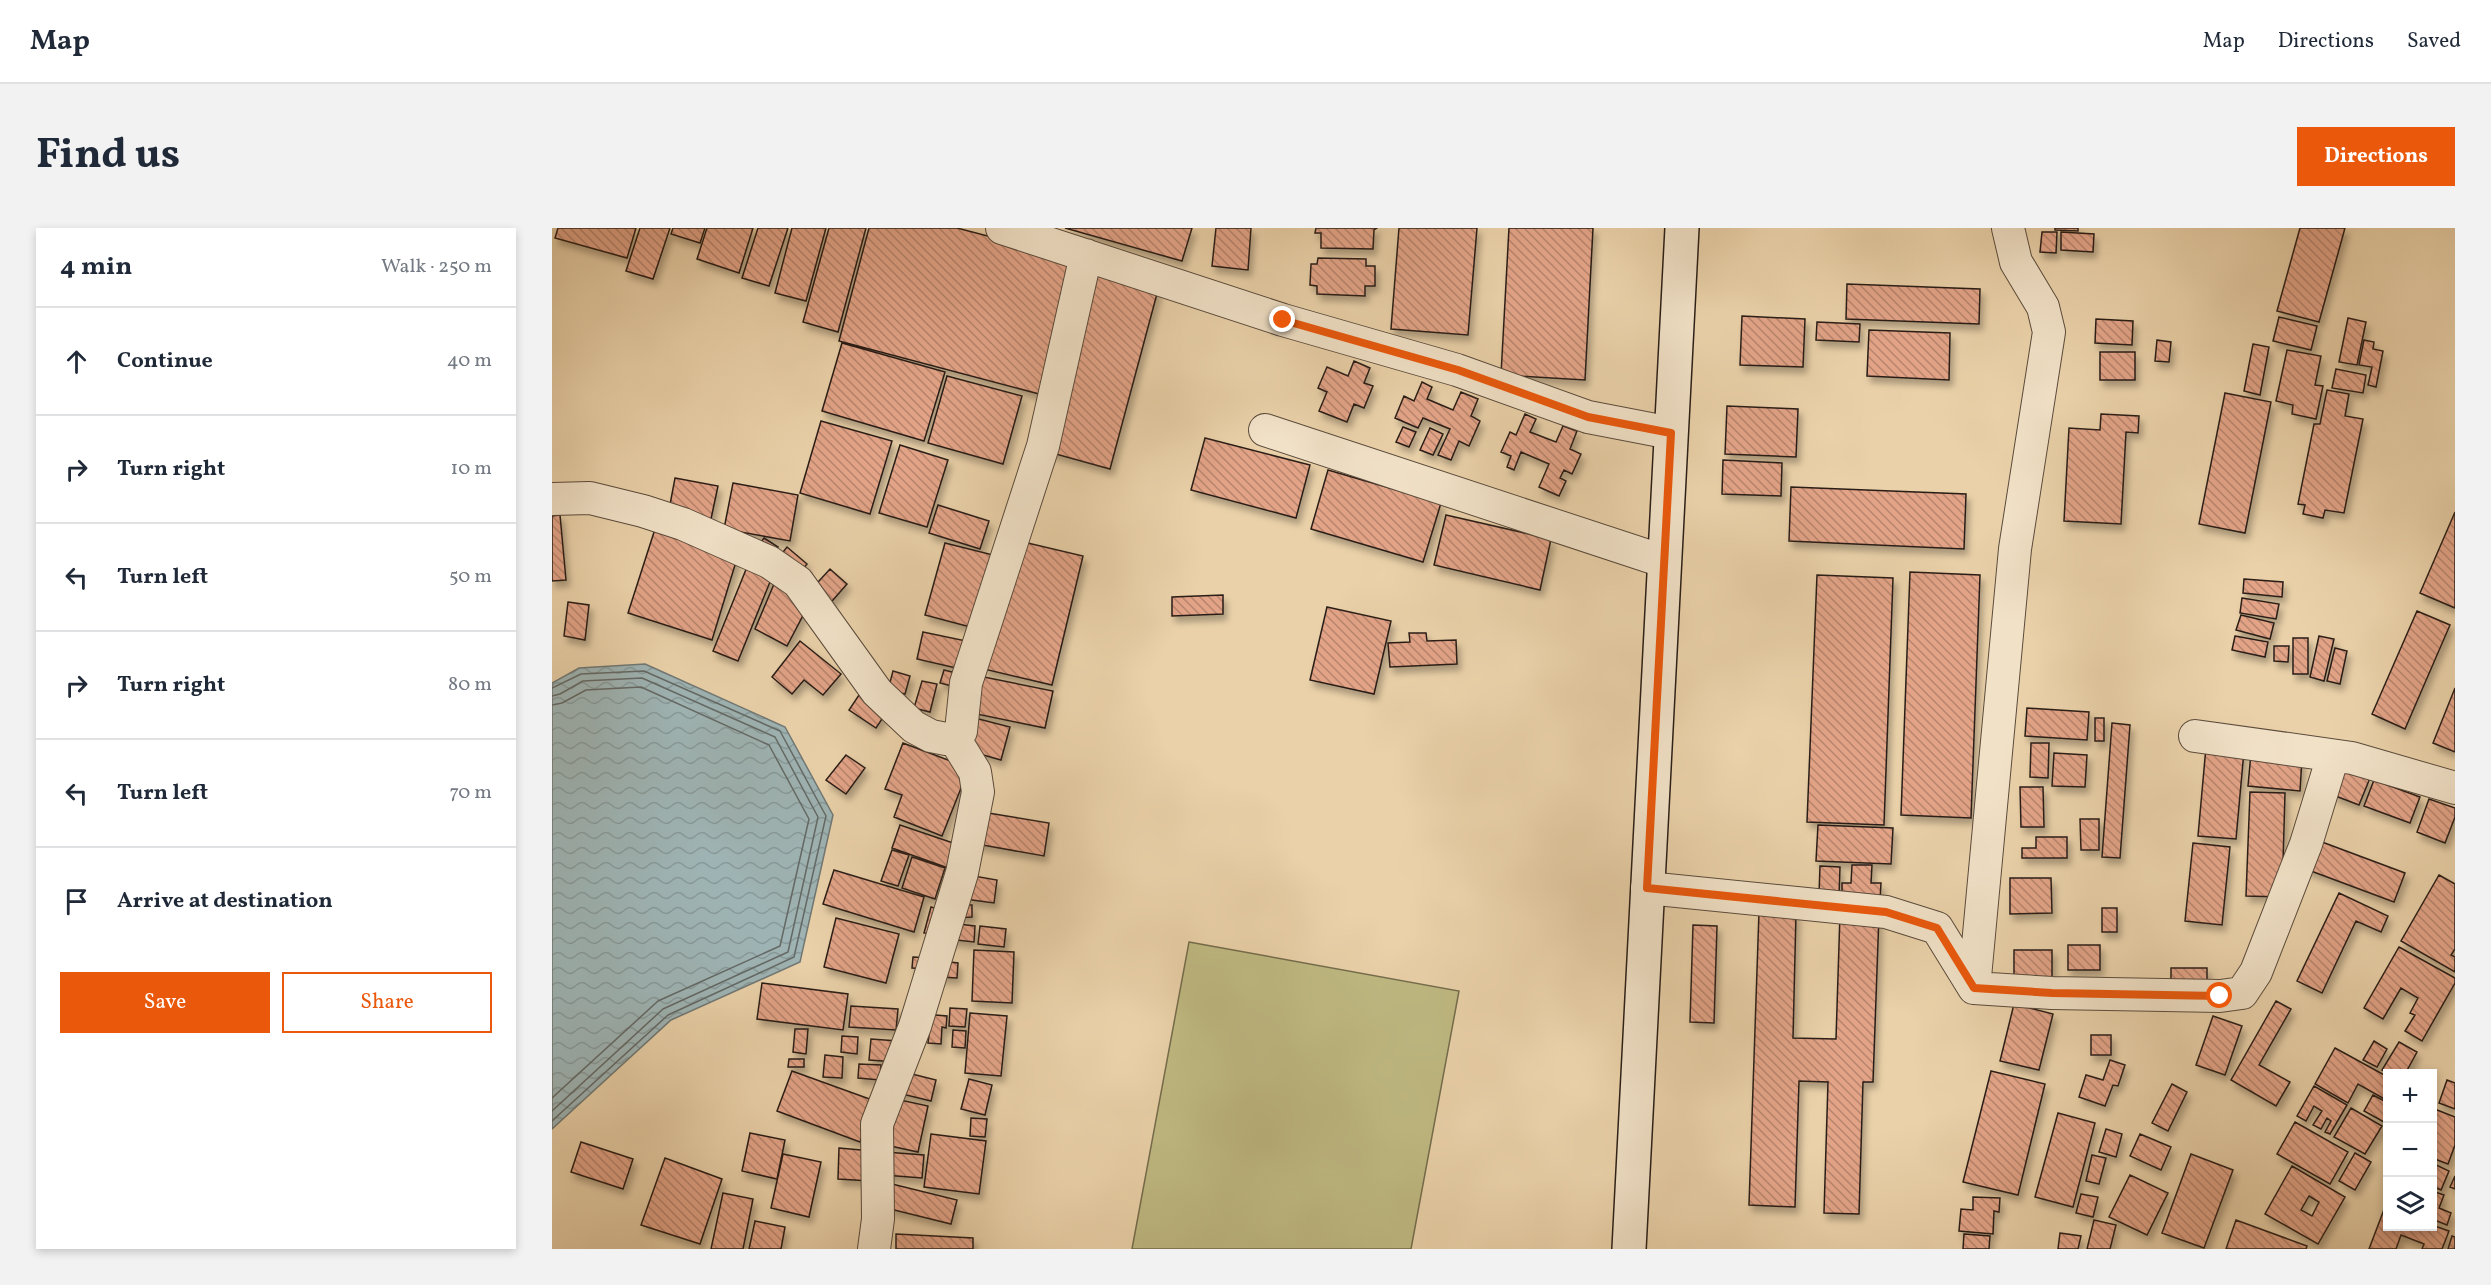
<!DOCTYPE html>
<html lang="en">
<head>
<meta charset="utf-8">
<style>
  body { margin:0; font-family:Vollkorn,serif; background:#f2f2f3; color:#1f2937 }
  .controls { position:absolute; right:18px; bottom:18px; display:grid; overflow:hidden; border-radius:0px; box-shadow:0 3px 9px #0003 }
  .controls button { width:54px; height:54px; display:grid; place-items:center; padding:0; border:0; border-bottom:2px solid #e0e1e3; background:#fff; color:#1f2937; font:30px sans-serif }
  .stop { position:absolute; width:18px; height:18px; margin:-14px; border:4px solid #ea580c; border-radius:50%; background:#fff }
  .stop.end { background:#ea580c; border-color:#fff; box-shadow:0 2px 6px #0008 }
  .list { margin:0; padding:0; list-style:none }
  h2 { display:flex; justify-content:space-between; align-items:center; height:78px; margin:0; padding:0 24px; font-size:26px }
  h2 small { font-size:20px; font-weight:400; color:#747a83 }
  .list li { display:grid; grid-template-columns:39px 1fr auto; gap:18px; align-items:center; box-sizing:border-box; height:108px; padding:0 24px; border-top:2px solid #e0e1e3 }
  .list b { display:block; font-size:22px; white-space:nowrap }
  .list em { font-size:20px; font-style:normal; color:#747a83 }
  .actions { display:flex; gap:12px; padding:18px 24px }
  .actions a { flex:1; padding:14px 0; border:2px solid #ea580c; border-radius:0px; text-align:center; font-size:21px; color:#ea580c }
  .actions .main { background:#ea580c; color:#fff }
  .icon { flex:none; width:33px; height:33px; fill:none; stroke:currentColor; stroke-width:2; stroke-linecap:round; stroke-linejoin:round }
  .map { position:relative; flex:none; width:1903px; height:1021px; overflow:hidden; border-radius:0px }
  header { display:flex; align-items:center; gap:36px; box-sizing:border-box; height:84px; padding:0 30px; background:#fff; border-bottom:2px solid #e0e1e3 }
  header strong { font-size:28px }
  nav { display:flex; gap:33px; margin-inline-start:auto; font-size:21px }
  .intro { display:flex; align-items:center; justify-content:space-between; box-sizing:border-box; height:144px; padding:0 36px }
  h1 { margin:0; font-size:42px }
  .button { padding:15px 27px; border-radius:0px; background:#ea580c; color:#fff; font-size:21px; font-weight:700 }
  main { display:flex; gap:36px; padding:0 36px }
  aside { flex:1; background:#fff; border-radius:0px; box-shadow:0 3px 9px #0003 }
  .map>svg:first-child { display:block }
  .grass { fill:#bfb982; stroke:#746c4c; stroke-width:1.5 }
  .water { fill:url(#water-waves); stroke:#707875; stroke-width:1.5 }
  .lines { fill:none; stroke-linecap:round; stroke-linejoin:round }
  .shore { stroke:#646966; stroke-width:1.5 }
  .building { fill:url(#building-back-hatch); stroke:#2a1e17; stroke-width:1.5; fill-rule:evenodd; filter:url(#shadow) }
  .minor-casing { stroke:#5a4b3c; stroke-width:34 }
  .secondary-casing { stroke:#2a1e17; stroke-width:36 }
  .minor { stroke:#f1e1c7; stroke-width:32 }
  .secondary { stroke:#f1e1c7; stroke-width:33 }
  .route { stroke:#ea580c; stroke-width:8 }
</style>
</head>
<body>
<header>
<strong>Map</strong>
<nav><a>Map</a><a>Directions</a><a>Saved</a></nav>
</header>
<div class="intro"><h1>Find us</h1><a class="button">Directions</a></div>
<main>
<aside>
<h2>4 min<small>Walk · 250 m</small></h2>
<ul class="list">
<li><svg class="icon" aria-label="ahead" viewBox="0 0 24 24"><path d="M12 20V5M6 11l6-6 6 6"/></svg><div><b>Continue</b></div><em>40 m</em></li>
<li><svg class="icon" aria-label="right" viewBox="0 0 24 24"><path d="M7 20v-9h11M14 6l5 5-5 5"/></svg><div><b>Turn right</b></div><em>10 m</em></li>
<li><svg class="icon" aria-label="left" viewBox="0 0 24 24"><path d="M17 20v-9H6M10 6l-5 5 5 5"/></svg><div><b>Turn left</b></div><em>50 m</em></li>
<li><svg class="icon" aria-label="right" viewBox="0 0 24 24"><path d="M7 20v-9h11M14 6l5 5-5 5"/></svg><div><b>Turn right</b></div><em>80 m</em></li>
<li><svg class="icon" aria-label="left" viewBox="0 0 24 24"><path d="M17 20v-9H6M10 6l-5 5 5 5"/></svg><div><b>Turn left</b></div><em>70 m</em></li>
<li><svg class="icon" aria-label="arrive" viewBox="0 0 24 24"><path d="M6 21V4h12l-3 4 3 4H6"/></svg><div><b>Arrive at destination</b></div></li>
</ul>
<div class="actions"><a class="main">Save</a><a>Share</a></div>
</aside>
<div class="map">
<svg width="1903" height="1021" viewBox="0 0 1903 1021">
  <defs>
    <pattern id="water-waves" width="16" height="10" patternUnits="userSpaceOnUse" patternTransform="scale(1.5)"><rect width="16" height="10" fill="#9eb4b4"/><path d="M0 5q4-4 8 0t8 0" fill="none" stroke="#889a9a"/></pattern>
    <pattern id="building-back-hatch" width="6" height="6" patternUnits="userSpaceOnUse" patternTransform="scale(1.5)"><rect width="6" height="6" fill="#e2a387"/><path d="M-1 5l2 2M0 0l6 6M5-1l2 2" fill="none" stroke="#b7846d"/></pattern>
    <filter id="shadow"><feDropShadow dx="3.5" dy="6" stdDeviation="3" flood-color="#0004"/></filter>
  </defs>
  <rect width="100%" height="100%" fill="#ead1a9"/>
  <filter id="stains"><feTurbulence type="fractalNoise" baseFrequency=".00333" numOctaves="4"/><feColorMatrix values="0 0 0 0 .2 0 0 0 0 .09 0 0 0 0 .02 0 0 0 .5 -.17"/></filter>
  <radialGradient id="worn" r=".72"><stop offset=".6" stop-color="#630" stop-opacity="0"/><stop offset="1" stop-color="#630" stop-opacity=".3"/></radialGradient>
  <!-- grass -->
  <path class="grass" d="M637 714 907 763 859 1021H580Z"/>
  <!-- water -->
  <path class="water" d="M93 436 233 499 281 587 248 734 119 792 0 901V455L27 440Z"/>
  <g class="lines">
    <!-- shore -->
    <path class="shore" d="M0 460 29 446 92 443 228 503 274 588 242 729 116 787 0 893
      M0 468 8 466 31 453 90 450 223 509 266 589 236 724 111 781 0 883
      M0 477 10 475 34 462 89 459 217 517 257 591 228 718 106 773 0 870"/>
  </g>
  <!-- building -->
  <path class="building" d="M6 0H84L75 30 3 10Z
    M88 0H118L101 51 74 43Z
    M121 0H153L148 15 119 6Z
    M155 0H201L187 45 145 31Z
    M206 0H236L217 58 190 50Z
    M240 0H274L254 73 223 65Z
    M277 0H314L286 104 251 94Z
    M317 0H405L527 32 491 167 287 113Z
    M513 0H640L630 33Z
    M664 0H699L696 42 660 38Z
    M764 0H825L822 2 821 21 769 20V5H763Z
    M847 0H925L916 107 839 101Z
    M957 0H1041L1033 152 949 147Z
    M1503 0H1526V3L1503 2Z
    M1748 0H1793L1767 94 1725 83Z
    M1490 4H1505L1504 25 1488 24Z
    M1509 4 1542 6 1541 24 1509 22Z
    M766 30 814 31V38H823V58H813V68L765 66V58L758 57 759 36H765Z
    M541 45 606 62 558 241 493 223Z
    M1295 56 1428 61 1427 96 1294 91Z
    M1190 88 1253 91 1251 139 1188 137Z
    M1727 89 1765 98 1759 122 1721 113Z
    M1796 90 1814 94 1805 137 1787 134Z
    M1544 91 1581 93 1580 117 1543 115Z
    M1265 94 1308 96 1307 114 1264 112Z
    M1317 102 1398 105 1397 152 1315 148Z
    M1605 112 1619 114 1617 134 1603 133Z
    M1812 112 1822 114 1821 121 1831 123 1824 159 1816 157 1820 139 1807 137Z
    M290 115 393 144 372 213 270 183Z
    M1701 116 1717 119 1708 167 1692 163Z
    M1735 122 1769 128 1763 157 1771 158 1764 191 1740 186 1741 177 1724 173Z
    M1548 124H1583V152H1548Z
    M802 133 818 140 812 155 821 158 812 180 802 176 795 194 767 183 775 164 766 160 775 139 796 148Z
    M1784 141 1814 147 1811 165 1780 160Z
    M395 148 470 168 451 236 376 215Z
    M870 154 880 159 875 171 901 182 909 164 926 171 919 188 928 193 917 218 907 213 899 232 886 227 898 201 871 190 866 200 843 190 852 168 862 173Z
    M1775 162 1797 166 1793 188 1811 191 1792 285 1773 282 1771 290 1751 286 1753 277 1746 276 1762 196H1768Z
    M1673 165 1719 174 1693 305 1647 296Z
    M1175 178 1246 181 1244 229 1173 226Z
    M973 186 984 191 978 204 1004 214 1011 198 1025 203 1018 221 1029 226 1020 246 1012 242 1008 250 1014 253 1007 268 987 259 997 236 969 224 962 242 955 239 959 228 949 224 958 204 964 207Z
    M1549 186 1587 188 1586 205 1574 204 1569 296 1512 293 1517 200 1548 202Z
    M269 193 340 213 318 286 248 265Z
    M851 199 864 204 857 219 844 214Z
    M878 200 891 206 881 227 868 222Z
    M653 210 758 237 744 290 639 262Z
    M348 217 396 232 375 299 327 285Z
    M1171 232 1230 235 1229 268 1170 266Z
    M776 242 889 275 871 334 759 301Z
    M123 250 166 258 159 291 117 282Z
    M181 255 246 267 238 313 172 301Z
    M1239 259 1414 266 1412 321 1237 313Z
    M386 277 437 293 428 321 377 305Z
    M1903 284V380L1868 365Z
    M8 287 14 352 0 353V288Z
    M894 287 999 311 988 362 882 337Z
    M104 298 187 324 160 412 76 385Z
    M212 310 226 319 219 329 205 320Z
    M463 312 531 328 500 457 432 441Z
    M393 315 445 328 426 401 373 387Z
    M235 319 255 336 243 350 224 333Z
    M195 339 220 349 186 433 161 423Z
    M278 341 295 356 274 380 256 365Z
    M1358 344 1428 347 1419 590 1349 587Z
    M1265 347 1341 350 1332 597 1255 594Z
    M1692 351 1731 354 1730 369 1691 365Z
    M222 356 258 374 235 418 203 401Z
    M671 367V386L620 388V369Z
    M1690 370 1727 376 1724 391 1688 385Z
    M16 374 37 377 33 412 12 408Z
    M775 379 839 393 822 466 758 452Z
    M1865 383 1898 397 1853 501 1820 486Z
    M1689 387 1722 395 1718 411 1684 402Z
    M371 404 419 414 413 442 365 431Z
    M857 405H874L875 413 904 412 905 436 838 439 836 415 858 414Z
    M1683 408 1716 414 1713 429 1680 422Z
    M1767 408 1782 411 1772 453 1758 449Z
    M1741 410H1756V446H1741Z
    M248 413 289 446 271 467 252 452 240 466 220 449Z
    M1722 418H1737L1736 434 1722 433Z
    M1783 420 1795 423 1788 456 1775 453Z
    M392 442 408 446 404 459 388 455Z
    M341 443 358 448 353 466 336 462Z
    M422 447 501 463 493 500 415 484Z
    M370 453 385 456 378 484 362 480Z
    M1903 460V524L1881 515Z
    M311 461 338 479 324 500 297 482Z
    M1475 480 1537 484 1535 512 1473 508Z
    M419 489 458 499 449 532 410 521Z
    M1543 490H1552V513H1543Z
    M1560 495 1578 497 1568 630 1550 629Z
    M351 515 417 540 390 608 342 589 350 567 333 561Z
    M1479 515H1497L1496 550 1478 549Z
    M1654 519 1692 523 1684 611 1646 608Z
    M1502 525 1535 527 1533 559 1500 558Z
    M1699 525 1750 530 1748 563 1696 558Z
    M294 527 313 540 294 566 274 552Z
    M1792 540 1818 550 1807 577 1781 567Z
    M1822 552 1868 569 1858 595 1812 578Z
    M1468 559H1491L1492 599H1469Z
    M1698 564 1733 565 1730 669 1694 668Z
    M1877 571 1903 580V589L1893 615 1865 604Z
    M424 583 497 595 492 628 419 615Z
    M1528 591H1547V622H1529Z
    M348 597 407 617 399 641 340 620Z
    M1266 597 1341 600 1339 636 1264 633Z
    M1484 609H1515V630H1470V620H1484Z
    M1762 611 1853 645 1842 674 1751 640Z
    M1641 615 1678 619 1670 697 1633 693Z
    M340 622 357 627 346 658 329 653Z
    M360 629 393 640 383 671 350 660Z
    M1300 637H1320L1319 655H1329L1328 672 1290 670V655H1299Z
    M1268 638 1288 639 1287 668 1267 667Z
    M282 642 372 669 362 704 271 676Z
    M416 647 445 652 442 675 413 671Z
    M1887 647 1903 656V721L1899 727 1903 729V744L1849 713Z
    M1458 650H1499L1500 685 1458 686Z
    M1787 665 1836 688 1829 704 1804 693 1770 765 1745 753Z
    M402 677H420V689L402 690Z
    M379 679 390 682 384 707 372 705Z
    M1550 680H1565V704H1550Z
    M1207 684 1244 685 1241 810 1284 811 1288 686H1327L1321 854H1311L1307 986 1272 985 1276 854 1247 853 1243 979 1197 977Z
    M284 690 347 706 334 755 272 739Z
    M397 695 423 698 422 714 396 711Z
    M1141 697 1165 698 1162 795 1138 794Z
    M428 698 454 701 452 719 426 716Z
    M1516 717H1548V742H1516Z
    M1847 719 1903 750V755L1870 813 1853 803 1863 787 1858 785 1866 770 1849 760 1831 791 1812 780Z
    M422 722 462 724 460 775 420 773Z
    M1462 722H1500V756L1462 755Z
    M361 729 378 730 377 741 360 740Z
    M389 733 406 735 405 750 387 749Z
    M1619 740H1655V755H1619Z
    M210 755 296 766 291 802 205 791Z
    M1724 773 1739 781 1707 837 1738 854 1724 878 1679 852Z
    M1462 776 1501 786 1487 842 1448 833Z
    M299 778 346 781 344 802 297 799Z
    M398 780 415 781 413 799 397 798Z
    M418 785 455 788 449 848 413 845Z
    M371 786 395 788 394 800 390 799 389 816 376 815 377 806H370Z
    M1661 788 1690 798 1673 847 1644 837Z
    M243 801H256L254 826 241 824Z
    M401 802 414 803 413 820 400 819Z
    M1539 807H1559V827H1539Z
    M290 808 306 809 305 826 289 824Z
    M319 811 346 813 345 834 317 832Z
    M1822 813 1835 821 1825 839 1811 832Z
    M1847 814 1865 824 1853 846H1837L1830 842Z
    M1783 820 1836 849V873L1806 856 1796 875 1763 856Z
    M273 827 291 829 290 850 271 849Z
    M237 831H252V839H236Z
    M1558 832 1573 837 1566 858 1561 857 1553 878 1527 869 1534 847 1551 852Z
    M307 836 329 837 328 852 306 850Z
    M240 843 323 873 308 914 225 883Z
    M348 843 384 852 379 873 342 864Z
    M1439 843 1493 856 1466 967 1411 954Z
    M417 851 440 857 433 887 409 881Z
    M1895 852 1903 855V881L1887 875Z
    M1620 856 1635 864 1616 903 1600 895Z
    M1762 858 1795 877 1778 906 1773 904 1779 893 1775 890 1769 901 1761 897 1770 883 1762 878 1754 893 1745 888Z
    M1821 867 1836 875V888L1832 894 1812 883Z
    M339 870 376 878 366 924 329 916Z
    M1799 880 1830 898 1813 926 1782 909Z
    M1880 880 1903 889V917L1896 936 1880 930Z
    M1506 885 1543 895 1521 979 1483 969Z
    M419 890 435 891 433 909 418 908Z
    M1743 894 1796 924 1778 956 1725 926Z
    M1554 901 1570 906 1564 929 1547 924Z
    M198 905 233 912 225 951 190 943Z
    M379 906 434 913 427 966 372 959Z
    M1588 906 1619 919 1609 942 1578 928Z
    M29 914 81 931 71 961 19 944Z
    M287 920 320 923 318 953 286 951Z
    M333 924 372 927 370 950 332 947Z
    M1803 925 1819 934 1803 962 1787 953Z
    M231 926 269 934 257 989 219 980Z
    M1639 926 1681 942 1652 1020 1610 1005Z
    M1540 927 1554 930 1547 956 1534 953Z
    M113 930 170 951 148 1016 89 997Z
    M1880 935 1897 943 1889 962 1880 958Z
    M1740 938 1793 969 1766 1016 1713 986ZM1757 968 1767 974 1760 988 1749 982Z
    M1578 947 1616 965 1595 1007 1557 989Z
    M1903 948V961L1898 959Z
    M336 955 405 972 399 996 330 979Z
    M1880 963 1892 967 1887 980 1899 985 1895 997 1880 991Z
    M171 965 201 971 191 1021H159Z
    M1529 966 1546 969 1541 989 1524 985Z
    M1421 969 1448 970 1447 984 1442 983 1441 1006 1407 1003 1409 981 1421 982Z
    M1833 979 1836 980V998L1880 997 1897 1003 1890 1021H1870L1872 1016 1849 1007 1844 1021H1817Z
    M1542 992 1564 997 1558 1021H1535Z
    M1684 992 1755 1018 1754 1021H1674Z
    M203 993 233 999 229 1021H197Z
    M1508 1005 1529 1008 1526 1021H1506Z
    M344 1006 421 1010V1021H344Z
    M1412 1006 1438 1008 1437 1021H1411Z
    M1900 1008 1903 1009V1021H1896Z"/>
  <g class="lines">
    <defs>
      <path id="minor" d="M450 0 731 92 905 142 1036 189 1119 205
        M713 202 1111 333
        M0 271 38 270 91 283 131 296 217 334 246 354 325 464 362 499 379 508 394 511 402 510 409 503 414 455 491 218 534 27
        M1643 508 1800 530 1903 560
        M1095 660 1334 684 1385 700 1422 760 1500 765 1668 768 1690 765 1704 744 1754 616 1781 528
        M1422 760 1463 321 1497 104 1491 79 1464 34 1456 0
        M322 1021 326 991 325 896 363 798 410 645 426 564 423 544 402 510"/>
      <path id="secondary" d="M1077 1021 1130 0"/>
    </defs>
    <!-- minor casing -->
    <use href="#minor" class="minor-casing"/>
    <!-- secondary casing -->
    <use href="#secondary" class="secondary-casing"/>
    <!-- minor -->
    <use href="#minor" class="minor"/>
    <!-- secondary -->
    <use href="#secondary" class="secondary"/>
  </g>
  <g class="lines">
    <!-- route -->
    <path class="route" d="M731 92 906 142 1036 189 1119 205 1095 660 1334 684 1385 700 1422 760 1500 765 1668 768"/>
  </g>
  <rect width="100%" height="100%" filter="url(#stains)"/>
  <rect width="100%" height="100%" fill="url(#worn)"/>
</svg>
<div class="controls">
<button>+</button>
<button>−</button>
<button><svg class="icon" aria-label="layers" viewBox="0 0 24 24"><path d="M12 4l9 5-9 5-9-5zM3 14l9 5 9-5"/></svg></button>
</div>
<div class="stop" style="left:1668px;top:768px"></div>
<div class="stop end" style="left:731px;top:92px"></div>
</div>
</main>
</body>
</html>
